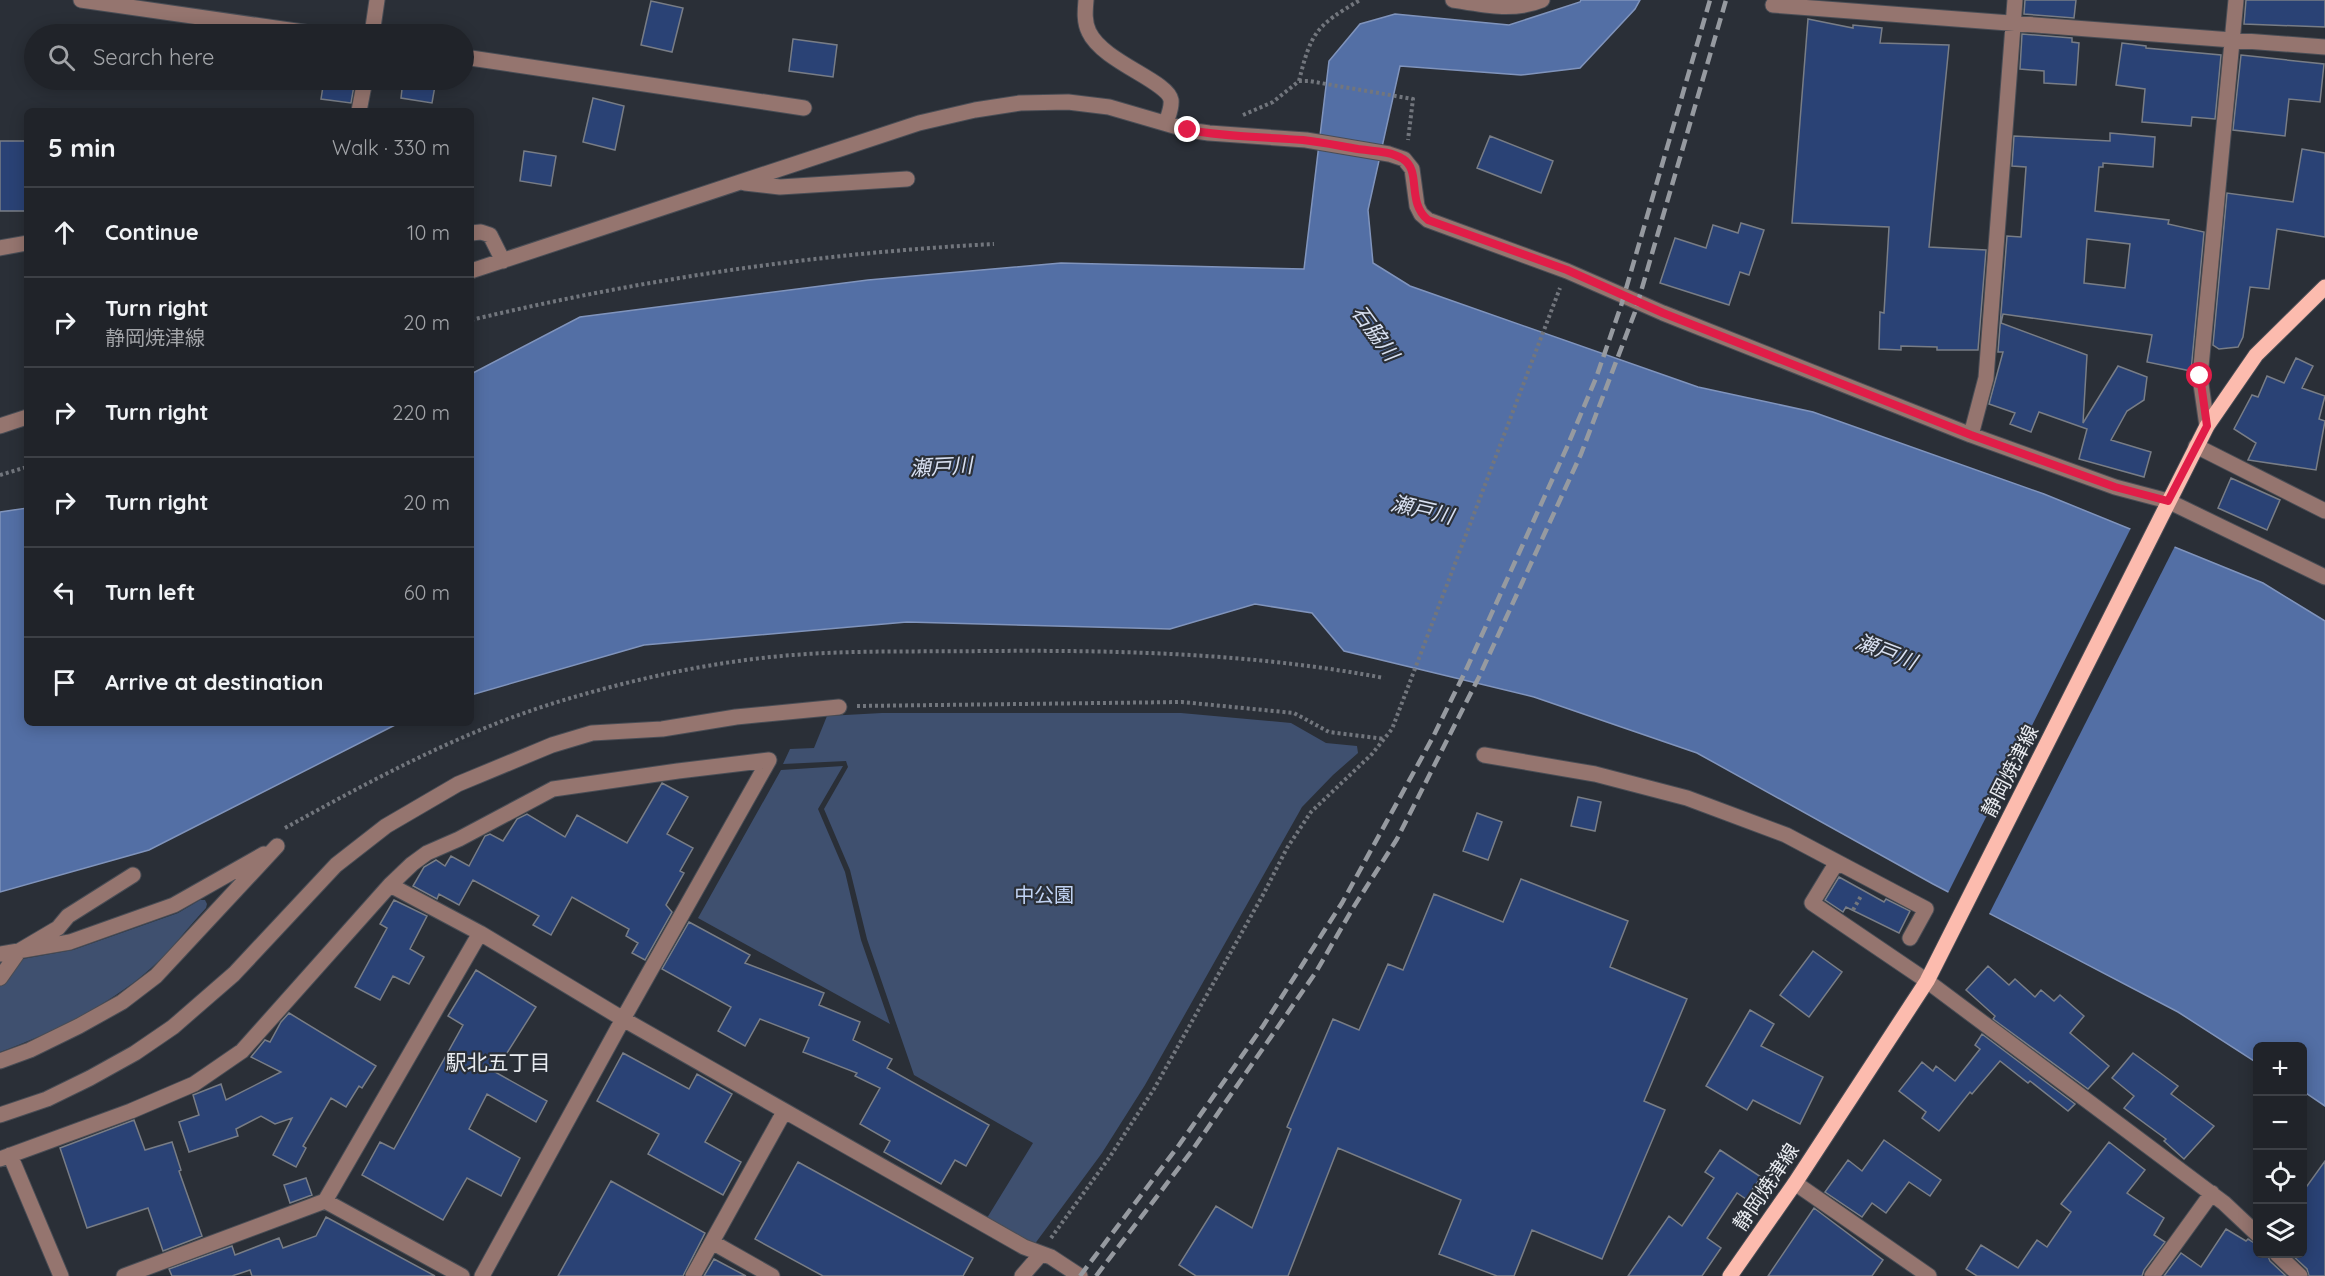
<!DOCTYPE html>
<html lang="en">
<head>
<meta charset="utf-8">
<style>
  body { margin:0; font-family:Quicksand,"Noto Sans JP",sans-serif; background:#2d2f35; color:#f1f3f6 }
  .controls { position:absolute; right:18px; bottom:18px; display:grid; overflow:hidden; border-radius:9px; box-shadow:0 3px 15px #0003 }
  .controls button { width:54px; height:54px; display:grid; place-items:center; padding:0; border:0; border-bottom:2px solid #3d4046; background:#202329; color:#f1f3f6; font:30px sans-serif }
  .stop { position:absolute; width:18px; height:18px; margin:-14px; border:4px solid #e11d48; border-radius:50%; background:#fff }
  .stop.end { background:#e11d48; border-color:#fff; box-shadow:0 2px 6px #0008 }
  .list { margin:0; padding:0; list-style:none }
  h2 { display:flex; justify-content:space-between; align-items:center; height:78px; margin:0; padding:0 24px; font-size:26px }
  h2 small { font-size:20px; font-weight:400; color:#a2a4a8 }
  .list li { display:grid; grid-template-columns:39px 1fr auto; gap:18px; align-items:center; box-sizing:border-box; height:90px; padding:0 24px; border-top:2px solid #3d4046 }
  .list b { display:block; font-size:22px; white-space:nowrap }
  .list p { margin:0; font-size:20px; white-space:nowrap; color:#a2a4a8 }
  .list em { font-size:20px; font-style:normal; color:#a2a4a8 }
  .icon { flex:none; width:33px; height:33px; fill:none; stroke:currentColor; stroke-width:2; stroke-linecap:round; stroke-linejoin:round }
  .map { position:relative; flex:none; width:2325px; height:1276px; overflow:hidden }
  .search { position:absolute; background:#202329; box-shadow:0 3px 15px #0003; left:24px; top:24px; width:450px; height:66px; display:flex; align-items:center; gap:15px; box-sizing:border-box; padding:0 21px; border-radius:33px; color:#a2a4a8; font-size:22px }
  .panel { position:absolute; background:#202329; box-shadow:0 3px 15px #0003; left:24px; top:108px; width:450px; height:618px; border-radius:9px }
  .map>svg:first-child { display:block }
  .green { fill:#3f506f }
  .water { fill:#536fa5; stroke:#8094bc; stroke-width:1.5 }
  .pier { fill:#2a2f37 }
  .building { fill:#2a4275; stroke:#787d86; stroke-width:1.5; fill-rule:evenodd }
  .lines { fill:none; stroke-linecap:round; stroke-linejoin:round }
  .minor-casing { stroke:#494d55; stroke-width:17 }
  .major-casing { stroke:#494d55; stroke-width:17 }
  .path { stroke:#72767d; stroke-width:4; stroke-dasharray:3 3; stroke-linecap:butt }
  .minor { stroke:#95756f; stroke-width:15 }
  .major { stroke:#fcbbae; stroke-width:15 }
  .rail { stroke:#969aa0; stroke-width:4.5; stroke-dasharray:12 6; stroke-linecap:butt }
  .route { stroke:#e11d48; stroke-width:8 }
  .labels { text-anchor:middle; stroke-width:4.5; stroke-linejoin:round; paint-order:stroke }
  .street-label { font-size:20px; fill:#e9ecf1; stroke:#2a2f37 }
  .park-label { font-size:20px; fill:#c1d3f3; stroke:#2a2f37 }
  .water-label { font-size:21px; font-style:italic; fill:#d9e1f2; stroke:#2a2f37 }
  .neighbourhood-label { font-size:21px; fill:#e9ecf1; stroke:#2a2f37 }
</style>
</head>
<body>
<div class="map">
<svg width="2325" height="1276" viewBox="0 0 2325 1276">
  <rect width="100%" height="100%" fill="#2a2f37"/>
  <!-- green -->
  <path class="green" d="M882 713H1181L1291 723 1326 743 1357 746 1358 753 1333 775 1302 807 1145 1085 1102 1153 1034 1245 987 1218 1033 1143 914 1075 867 939 850 870 824 809 848 767 846 761 783 764 790 749 814 748 827 716Z
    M843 766 818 809 845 872 861 940 890 1024 698 918 781 770Z
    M200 900H205L207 904 206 908C187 928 171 951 150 969 108 1006 52 1033 0 1052V963L73 950 178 913Z"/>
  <!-- water -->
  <path class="water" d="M1581 0H1640L1635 9 1580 68 1521 75 1400 66 1368 210 1373 263 1410 286 1698 387 1813 412 2044 494 2263 583 2325 621V1106L2303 1091 2302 1046H2258L2257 1063 2178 1012 1933 884 1697 753 1534 697 1344 651 1312 613 1255 604 1170 629 907 622 644 645 471 695V374L580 317 868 280 1061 263 1304 269 1329 61 1360 24 1395 14 1509 25 1580 2Z
    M27 508V723H399L149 850 0 892V512Z"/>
  <!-- pier -->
  <path class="pier" d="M2132 526 2176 544 1988 916 1947 895Z"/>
  <!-- building -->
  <path class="building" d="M2025 0H2076L2074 18 2024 14Z
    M2246 0H2325V27L2244 24Z
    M651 1 683 8 672 52 641 45Z
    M1808 19 1853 28V25L1882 28 1880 43 1949 45 1929 247 1986 250 1978 350H1937V347L1901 346V350L1879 349 1880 312 1884 313 1889 227 1792 223Z
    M2022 34 2072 38V42L2079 43 2076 85 2044 83V71L2020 69Z
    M793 39 837 45 833 77 789 71Z
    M2122 43 2146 46V48L2221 55 2215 119 2192 117 2191 126 2142 122 2145 89 2116 85Z
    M2241 55 2324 64 2320 102 2289 99 2285 136 2233 130Z
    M324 80H355L351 103 321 99Z
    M403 80H436L432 103 401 98Z
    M593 98 624 106 615 150 583 142Z
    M2110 133 2155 137 2153 167 2103 163V167H2099L2095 211 2169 220 2168 224 2204 232 2191 371 2147 362 2152 335 2003 314 2001 323 2087 355 2083 423 2118 366 2147 377 2144 400 2127 411 2111 440 2151 452 2144 477 2079 459 2087 429 2039 412 2031 432 2010 424 2015 413 1989 404 2003 352H1998L2007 236 2021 237 2026 167 2012 166 2014 136 2110 141ZM2087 239 2130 244 2125 288 2084 283Z
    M1490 136 1553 161 1541 193 1477 168Z
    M0 141H27V211H0Z
    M2302 149 2325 153V237L2277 229 2269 289 2250 287 2243 337 2238 347 2219 349 2213 345 2227 193 2293 202Z
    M524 151 556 156 551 186 520 181Z
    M1741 223 1764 230 1749 275 1740 272 1729 305 1660 283 1675 238 1706 248 1713 225 1738 233Z
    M2296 358 2313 366 2302 388 2325 396 2319 419 2325 421 2316 470 2248 460 2256 443 2234 429 2252 395 2258 397 2267 376 2284 383Z
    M2231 478 2280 500 2267 530 2218 508Z
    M662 783 688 797 667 834 693 848 680 871 684 873 666 905 672 912 645 960 632 953 638 943 626 936 629 929 572 897 551 935 533 925 539 916 473 880 459 905 439 894 437 899 413 886 424 867 436 860 445 866 451 856 469 866 485 836 490 834 503 841 517 819 527 814 565 837 577 815 627 843Z
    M1578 797 1601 802 1595 831 1571 826Z
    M1477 813 1502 822 1488 860 1463 851Z
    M1839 877 1884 902 1886 899 1910 911 1899 933 1846 907 1843 912 1825 900Z
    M1521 879 1628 921 1610 967 1687 999 1644 1101 1665 1110 1602 1259 1532 1230 1514 1276H1497L1439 1254 1461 1200 1338 1148 1288 1276H1196L1179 1265 1216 1206 1252 1228 1291 1129 1287 1127 1333 1019 1359 1030 1388 964 1403 970 1434 894 1503 922Z
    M394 900 427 916 410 949 424 957 409 984 393 976 380 1000 355 987 387 928 380 924Z
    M689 922 750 955 745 963 824 993 819 1005 860 1022 853 1040 892 1059 887 1068 989 1125 966 1166 955 1160 941 1184 884 1152 890 1141 860 1124 880 1088 855 1076 857 1073 803 1052 809 1038 760 1019 745 1046 718 1031 731 1007 662 969Z
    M1813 951 1842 972 1809 1017 1780 995Z
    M1988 966 2009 985 2015 979 2035 997 2041 990 2054 1001 2060 995 2084 1016 2070 1033 2109 1066 2088 1089 1993 1019 1995 1016 1966 990Z
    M476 970 536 1007 495 1072 547 1101 536 1122 487 1094 469 1129 520 1158 501 1196 467 1178 443 1220 362 1175 380 1142 394 1149 463 1025 448 1016Z
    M1750 1010 1774 1024 1761 1046 1823 1077 1800 1124 1753 1100 1747 1110 1706 1086Z
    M289 1013 376 1066 362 1088 359 1086 346 1107 331 1098 303 1146 306 1148 296 1167 273 1155 292 1118 275 1124 261 1116 236 1129 238 1136 189 1152 179 1122 199 1115 193 1095 221 1084 226 1100 281 1072 251 1057 265 1040 270 1042 281 1022Z
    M1982 1034 2075 1104 2068 1111 2030 1081 2028 1083 2000 1061 1972 1094 1970 1092 1939 1131 1922 1118 1926 1112 1899 1091 1922 1062 1933 1071 1936 1066 1955 1081 1980 1049 1975 1045Z
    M623 1053 689 1089 697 1074 732 1094 705 1142 741 1162 723 1195 648 1154 659 1134 597 1101Z
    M2133 1053 2178 1086 2171 1094 2214 1126 2184 1159 2164 1141 2166 1139 2124 1108 2134 1096 2112 1078Z
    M134 1120 145 1150 172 1142 181 1170 179 1171 202 1236 163 1251 148 1208 87 1228 60 1148Z
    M1884 1140 1941 1180 1930 1196 1909 1182 1886 1213 1872 1203 1862 1217 1825 1192 1848 1160 1862 1171Z
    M2109 1142 2145 1170 2127 1193 2164 1218 2154 1235 2165 1242 2144 1270 2142 1276H1977L1966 1269 1981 1245 2018 1268 2037 1240 2047 1247 2071 1212 2061 1204Z
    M1720 1150 1761 1177 1746 1199 1737 1193 1707 1238 1721 1248 1702 1276H1628L1669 1216 1682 1226 1714 1178 1705 1172Z
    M2325 1161V1276H2309L2307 1269 2291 1254H2302V1193Z
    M798 1162 973 1258 963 1276H823L755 1239Z
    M306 1178 312 1195 290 1203 284 1185Z
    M611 1181 705 1233 683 1276H558Z
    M1814 1208 1883 1260 1872 1276H1768Z
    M326 1217 435 1276H252L250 1270 232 1276H172L169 1269 232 1246 235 1255 279 1238 283 1248 316 1236Z
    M2226 1229 2246 1241 2248 1239 2258 1245V1254H2267L2270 1261 2286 1276H2164L2181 1253 2201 1267Z
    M714 1259 746 1276H704Z"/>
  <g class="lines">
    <defs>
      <path id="minor" d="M81 0 317 34
        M1086 0C1085 11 1084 22 1089 32 1103 62 1168 81 1171 100 1172 108 1168 116 1166 123
        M1453 0C1483 5 1513 12 1542 0
        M1773 5 2325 47
        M372 34 377 0
        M464 57 804 108
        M359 111 365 80
        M745 183 780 187 907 179
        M471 233 481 232 490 235 503 261
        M0 248 27 243
        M471 271 919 123 975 110 1020 103 1068 102 1109 107 1188 130 1209 133 1306 140 1389 154 1404 159 1412 169 1417 206 1421 214 1428 220 1567 271 1663 313 1971 435 2115 487 2168 501 2325 577
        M0 426 27 417
        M2207 426 2200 377 2236 0
        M1971 435 1986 378 2015 0
        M2196 446 2325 511
        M1484 755 1595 774 1687 798 1786 835 1837 862 1812 903 1927 981 2224 1203 2258 1235
        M1837 862 1926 909 1910 938
        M390 885 480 933 623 1019 1024 1247 1051 1257 1080 1276
        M0 954 70 942 174 905 264 854
        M0 978 19 951 58 928 68 916 133 875
        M0 1061 30 1050 79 1026 122 1002 156 976 277 846
        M0 1115 47 1099 90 1078 135 1053 173 1027 234 974 336 865 386 826 458 784 552 745 592 733 662 729 736 717 839 707
        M10 1155 61 1276
        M0 1159 131 1111 194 1084 242 1051 390 885 412 864 427 853 459 839 553 789 678 771 769 760 623 1019 482 1276
        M1795 1183 1929 1276
        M325 1201 462 1276
        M712 1242 772 1276
        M2277 1254 2300 1276
        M124 1276 325 1201 480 933
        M693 1276 784 1112
        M1022 1276 1041 1254
        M2152 1276 2212 1193"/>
      <path id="major" d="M1730 1276 1795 1183 1927 981 2207 426 2256 355 2325 287"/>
    </defs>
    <!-- minor casing -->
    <use href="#minor" class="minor-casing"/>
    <!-- major casing -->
    <use href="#major" class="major-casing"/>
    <!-- path -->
    <path class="path" d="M1299 81C1311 32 1316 26 1360 0
      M1243 115 1273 102 1299 81H1309L1413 99 1408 140
      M471 320C643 279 818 253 994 244
      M0 475 27 467
      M857 706 1182 702 1294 713 1329 732 1385 739
      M285 828C374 779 466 729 564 700 638 678 716 661 793 655 857 650 922 652 986 651 1120 650 1252 653 1384 678
      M1853 910 1861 896
      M1051 1238 1109 1158 1154 1089 1264 893 1287 848 1311 812 1372 754 1392 729 1560 288"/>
    <!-- minor -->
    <use href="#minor" class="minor"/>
    <!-- major -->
    <use href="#major" class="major"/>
    <!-- rail -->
    <path class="rail" d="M1080 1276 1179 1145 1263 1026 1342 903 1433 737 1466 670 1567 447 1596 378 1621 306 1710 0
      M1096 1276 1191 1152 1316 972 1353 908 1397 839 1479 677 1581 454 1635 312 1726 0"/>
  </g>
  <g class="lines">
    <!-- route -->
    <path class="route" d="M1188 130C1226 137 1265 137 1303 140 1322 142 1340 146 1358 149 1372 151 1391 151 1403 159 1422 171 1406 202 1428 220L1567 270 1663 313 1971 435 2115 487 2168 501 2207 426 2200 376"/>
  </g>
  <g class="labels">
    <!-- street labels -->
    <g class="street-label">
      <text transform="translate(2010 771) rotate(-63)" y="7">静岡焼津線</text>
      <text transform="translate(1766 1187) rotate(-56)" y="7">静岡焼津線</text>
    </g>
    <!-- park labels -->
    <g class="park-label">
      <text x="1044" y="902">中公園</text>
    </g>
    <!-- water labels -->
    <g class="water-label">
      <text transform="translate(1375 333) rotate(54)" y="7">石脇川</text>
      <text transform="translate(941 467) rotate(-3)" y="7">瀬戸川</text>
      <text transform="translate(1422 510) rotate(13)" y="7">瀬戸川</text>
      <text transform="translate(1886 652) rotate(21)" y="7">瀬戸川</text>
    </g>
    <!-- neighbourhood labels -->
    <g class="neighbourhood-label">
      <text x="498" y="1070">駅北五丁目</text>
    </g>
  </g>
</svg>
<div class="controls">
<button>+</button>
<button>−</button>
<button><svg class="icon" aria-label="locate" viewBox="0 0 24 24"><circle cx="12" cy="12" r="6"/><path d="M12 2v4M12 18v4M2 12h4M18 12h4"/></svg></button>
<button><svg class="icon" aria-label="layers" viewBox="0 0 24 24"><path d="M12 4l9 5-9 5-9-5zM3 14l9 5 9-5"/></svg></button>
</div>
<div class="stop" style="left:2200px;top:376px"></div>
<div class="stop end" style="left:1188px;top:130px"></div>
<div class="search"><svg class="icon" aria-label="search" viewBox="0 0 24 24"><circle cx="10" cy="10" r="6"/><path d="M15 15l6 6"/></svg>Search here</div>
<section class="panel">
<h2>5 min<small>Walk · 330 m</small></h2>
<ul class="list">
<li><svg class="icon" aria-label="ahead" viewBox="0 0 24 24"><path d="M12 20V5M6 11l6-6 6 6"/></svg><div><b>Continue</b></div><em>10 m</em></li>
<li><svg class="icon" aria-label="right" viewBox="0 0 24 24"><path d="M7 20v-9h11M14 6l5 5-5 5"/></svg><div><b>Turn right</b><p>静岡焼津線</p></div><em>20 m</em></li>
<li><svg class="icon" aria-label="right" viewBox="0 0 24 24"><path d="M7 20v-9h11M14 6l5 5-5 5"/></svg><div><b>Turn right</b></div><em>220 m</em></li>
<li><svg class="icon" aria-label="right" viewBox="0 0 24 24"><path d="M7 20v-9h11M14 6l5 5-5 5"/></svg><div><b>Turn right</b></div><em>20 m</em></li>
<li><svg class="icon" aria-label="left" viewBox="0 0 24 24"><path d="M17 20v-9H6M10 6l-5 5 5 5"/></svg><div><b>Turn left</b></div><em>60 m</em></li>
<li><svg class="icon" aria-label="arrive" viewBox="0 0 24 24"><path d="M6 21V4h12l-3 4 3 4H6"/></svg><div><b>Arrive at destination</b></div></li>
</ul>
</section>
</div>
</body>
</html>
